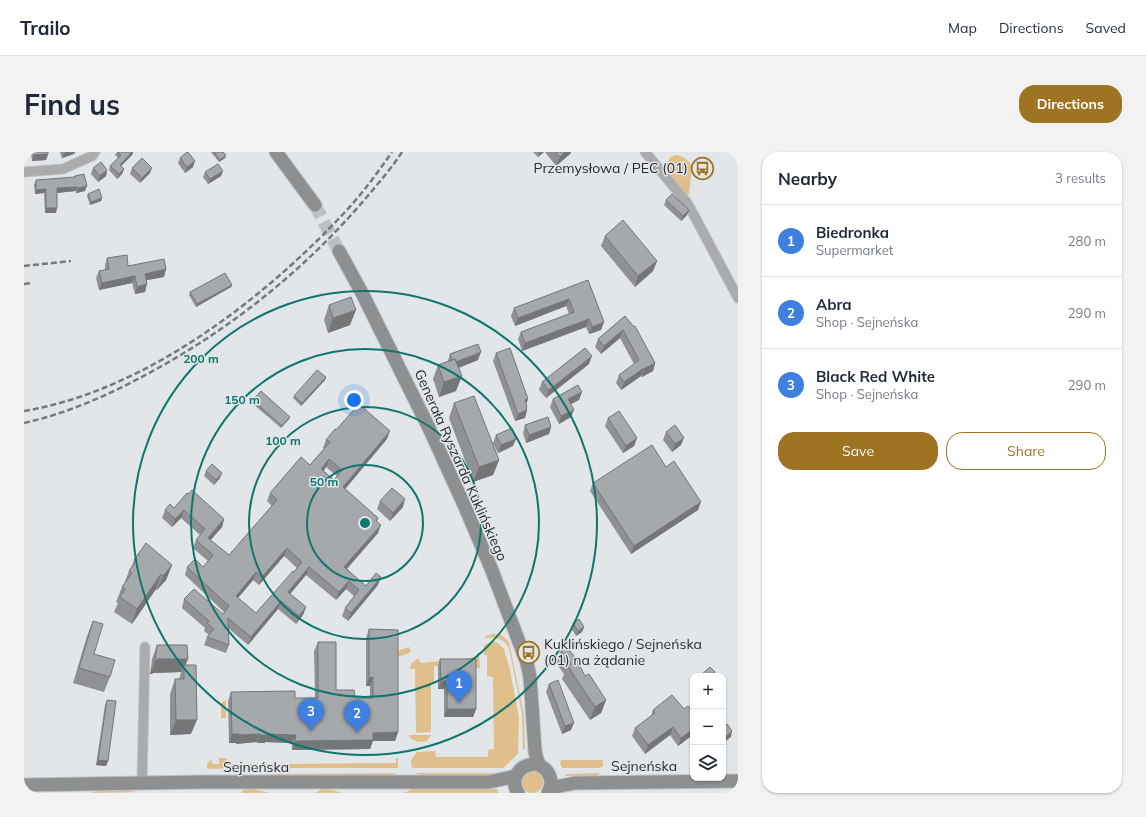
<!DOCTYPE html>
<html lang="en">
<head>
<meta charset="utf-8">
<style>
  body { margin:0; font-family:Mulish,sans-serif; background:#f2f2f3; color:#1f2937 }
  .controls { position:absolute; right:12px; bottom:12px; display:grid; overflow:hidden; border-radius:8px; box-shadow:0 1px 3px #0004 }
  .controls button { width:36px; height:36px; display:grid; place-items:center; padding:0; border:0; border-bottom:1px solid #e0e1e3; background:#fff; color:#1f2937; font:20px sans-serif }
  .you { position:absolute; left:330px; top:248px; width:14px; height:14px; margin:-10px; border:3px solid #fff; border-radius:50%; background:#1a73e8; box-shadow:0 0 0 6px #1a73e833 }
  .badge { display:grid; place-items:center; width:26px; height:26px; border-radius:50%; background:#9e7322; color:#fff; font-size:13px; font-weight:700 }
  .pin { position:absolute; translate:-50% -33px; filter:drop-shadow(0 1px 2px #0008) }
  .pin::after { content:''; position:absolute; top:21px; width:14px; height:12px; background:inherit; clip-path:polygon(0 0,100% 0,50% 100%) }
  .list { margin:0; padding:0; list-style:none }
  h2 { display:flex; justify-content:space-between; align-items:center; height:52px; margin:0; padding:0 16px; font-size:17px }
  h2 small { font-size:13px; font-weight:400; color:#747a83 }
  .list li { display:grid; grid-template-columns:26px 1fr auto; gap:12px; align-items:center; box-sizing:border-box; height:72px; padding:0 16px; border-top:1px solid #e0e1e3 }
  .list b { display:block; font-size:15px; white-space:nowrap }
  .list p { margin:0; font-size:13px; white-space:nowrap; color:#747a83 }
  .list em { font-size:13px; font-style:normal; color:#747a83 }
  .actions { display:flex; gap:8px; padding:12px 16px }
  .actions a { flex:1; padding:9px 0; border:1px solid #9e7322; border-radius:16px; text-align:center; font-size:14px; color:#9e7322 }
  .actions .main { background:#9e7322; color:#fff }
  .icon { flex:none; width:22px; height:22px; fill:none; stroke:currentColor; stroke-width:2; stroke-linecap:round; stroke-linejoin:round }
  .map { position:relative; flex:none; width:714px; height:641px; overflow:hidden; border-radius:16px }
  header { display:flex; align-items:center; gap:24px; box-sizing:border-box; height:56px; padding:0 20px; background:#fff; border-bottom:1px solid #e0e1e3 }
  header strong { font-size:19px }
  nav { display:flex; gap:22px; margin-inline-start:auto; font-size:14px }
  .intro { display:flex; align-items:center; justify-content:space-between; box-sizing:border-box; height:96px; padding:0 24px }
  h1 { margin:0; font-size:28px }
  .button { padding:10px 18px; border-radius:16px; background:#9e7322; color:#fff; font-size:14px; font-weight:700 }
  main { display:flex; gap:24px; padding:0 24px }
  aside { flex:1; background:#fff; border-radius:16px; box-shadow:0 1px 3px #0004 }
  .map>svg:first-child { display:block }
  .green { fill:#e0bf8b }
  .lines { fill:none; stroke-linecap:round; stroke-linejoin:round }
  .secondary-tunnel { stroke:#bdc1c3; stroke-width:13; stroke-dasharray:13 6; stroke-linecap:butt }
  .street-casing { stroke:#bdc1c3; stroke-width:11 }
  .secondary-casing { stroke:#bdc1c3; stroke-width:15 }
  .street { stroke:#aaabac; stroke-width:9 }
  .secondary { stroke:#8d8f91; stroke-width:13 }
  .rail { stroke:#777a7b; stroke-width:2.5; stroke-dasharray:6 3; stroke-linecap:butt }
  .wall { fill:#8f9194; fill-rule:evenodd }
  .shaded-wall { fill:#747678 }
  .building { fill:#a6a9ac; stroke:#747678; fill-rule:evenodd }
  .ring { fill:none; stroke:#0f766e; stroke-width:2 }
  .labels { text-anchor:middle; stroke-width:3; stroke-linejoin:round; paint-order:stroke }
  .poi-label { font-size:14px; fill:#2a2c2d; stroke:#e2e6e8; text-anchor:end }
  .street-label { font-size:14px; fill:#2a2c2d; stroke:#e2e6e8 }
  .centre { fill:#0f766e; stroke:#e2e6e8; stroke-width:2 }
  .ring-label { font-size:12px; text-anchor:middle; font-weight:bold; fill:#0f766e; stroke:#e2e6e8; stroke-width:3; stroke-linejoin:round; paint-order:stroke }
</style>
</head>
<body>
<header>
<strong>Trailo</strong>
<nav><a>Map</a><a>Directions</a><a>Saved</a></nav>
</header>
<div class="intro"><h1>Find us</h1><a class="button">Directions</a></div>
<main>
<div class="map">
<svg width="714" height="641" viewBox="0 0 714 641">
  <rect width="100%" height="100%" fill="#e2e6e8"/>
  <!-- green -->
  <path class="green" d="M653 3C661 5 664 8 668 14L665 43 662 44 643 20C643 12 643 4 653 3Z
    M469 482 478 483 485 490 500 563 501 597H499L498 561 485 496C480 486 470 485 461 486L462 484Z
    M469 489 474 491 480 497 486 518 495 566 494 602 479 616H388L387 608 393 600 411 599 412 605H464V598L470 597 469 525 463 524V503H460V493Z
    M385 495 387 500 374 505 373 504V501L376 498Z
    M453 501H455L456 516 410 514V530H407V580L392 581 391 517H385L388 511 394 506 397 511 453 505Z
    M202 548V566H197V551Z
    M385 583H407L403 589 394 590 386 586Z
    M374 605V616H254V612L372 611V607Z
    M195 606H203L204 612H252V616H240L229 614 217 615 211 616 186 617 183 616V613L187 607 188 612H195Z
    M537 608H579V614L576 616H538L536 611Z
    M497 630a11 11 0 1 1 22 0a11 11 0 1 1-22 0Z
    M372 621 367 624 266 625 242 622Z
    M392 621H474L475 624H398Z
    M576 621 572 624H541L542 622Z
    M389 636 473 637 474 641H381Z
    M228 637 242 640 243 641H217L219 638Z
    M298 637 308 638 318 641H291Z
    M75 638H106L112 640 67 641Z"/>
  <g class="lines">
    <!-- secondary-tunnel -->
    <path class="secondary-tunnel" d="M291 53 315 99"/>
    <defs>
      <path id="street" d="M621 0 664 52 714 146
        M0 20 39 17 68 4 71 0
        M118 631 121 495"/>
      <path id="secondary" d="M252 0 291 53
        M315 99 338 141 406 278 441 355 467 416 503 511 506 525 511 599 513 608 516 613
        M0 633 178 630H465L492 624
        M525 638 536 634 551 631 714 629
        M494 641C485 626 496 612 512 612 525 616 531 629 524 641"/>
    </defs>
    <!-- street casing -->
    <use href="#street" class="street-casing"/>
    <!-- secondary casing -->
    <use href="#secondary" class="secondary-casing"/>
    <!-- street -->
    <use href="#street" class="street"/>
    <!-- secondary -->
    <use href="#secondary" class="secondary"/>
    <!-- rail -->
    <path class="rail" d="M0 114 47 109
      M0 132 8 131
      M0 259C121 239 240 147 321 60 339 41 354 20 368 0
      M0 271C49 260 93 239 136 215 216 170 288 111 347 40 358 27 369 14 378 0"/>
  </g>
  <!-- wall -->
  <path class="wall" d="M7 0H24V2L22 8 8 9Z
    M36 0H51L50 2 38 6Z
    M93 0H109L108 3 97 14 100 17 98 22 93 27 85 18 86 14 94 6 91 3Z
    M187 0H199L202 3 201 6 195 10Z
    M509 0H520L514 5Z
    M521 0H547L546 2 532 14Z
    M156 6 169 15 161 21 154 11Z
    M69 16 83 18 82 24 74 30 67 22Z
    M108 16 126 21 116 31 106 22Z
    M181 20 197 24 184 32 179 25Z
    M51 24 61 39 52 41V39L33 41 32 61H21L20 41 11 42 10 33 12 28 50 25Z
    M64 42 78 46 77 49 66 53 63 44Z
    M642 48 665 58 663 63 657 69 640 53Z
    M581 84 633 109 629 119 611 135 577 94Z
    M83 106 104 114 142 117 140 125 123 128 121 140 111 142 108 131 75 138 72 126 75 119 81 118V113Z
    M564 128 580 170 577 178 565 182 562 175 498 199 494 187 497 180 545 162 542 154 491 174 487 164 490 156Z
    M208 133 207 135 172 155 165 143 166 140Z
    M305 153 326 173 304 181 300 168Z
    M601 164 631 211 629 219 618 225 617 224 597 238 592 231 595 223 610 212 596 186 577 202 571 195 574 187Z
    M472 201 504 247 502 253 503 257 501 266 491 269 469 209Z
    M426 202 454 208 434 216 432 239 415 245 409 227 414 213 424 209Z
    M565 212 522 246 515 238 518 230Z
    M302 225 301 228 277 254 269 246 270 244Z
    M529 247 555 248 547 252V265L535 272 526 255Z
    M229 248 266 265 265 267 257 276 228 251Z
    M430 251 475 308 469 323 449 330 425 266Z
    M584 266 613 286 610 294 599 301 581 274Z
    M501 273 527 275 525 282 502 291 499 281Z
    M312 278 363 287 321 337 354 366 353 370 354 381 323 417 342 434 354 433 324 469 318 464 321 456 330 444 322 437 312 448 282 423 266 442 282 455 279 463 272 472 254 457 224 493 204 476 205 493 202 501 180 493 183 485 185 483 180 479 181 476 158 456 160 447 199 462 200 460 161 423 163 415H179L184 409 169 396 172 388 176 383 157 366 148 375 138 366 141 358 150 356 163 341 200 367 198 375 187 388 205 403 248 354 243 349 246 341 286 313 300 297 299 296 302 288ZM302 315 313 324 310 328 300 319ZM260 404 273 416 232 461 214 446 229 428 235 433Z
    M642 280 657 293 648 300 639 288Z
    M472 283 489 294 474 301 469 291Z
    M642 315 674 358 607 402 566 339 569 331Z
    M182 319 196 326 190 333 180 324Z
    M356 349 379 355 366 369 353 357Z
    M110 408 148 413 142 428 133 438 132 437 108 472 90 460 94 451 92 450 98 435 100 432 105 419 108 414Z
    M69 469 70 502 86 525 80 540 49 531 63 484Z
    M549 471 560 475 558 480 552 484 547 476Z
    M345 477 374 580 371 589H349L346 597 268 598V591L241 590V591H233V590L212 592V591H205L204 549 207 540 271 546H291L290 499 294 490 312 538 331 546H346V534H342V486Z
    M133 493 162 513 167 582 146 583V542L151 527H155L157 520 129 521 128 522H126L128 507Z
    M537 498 561 524 582 548 577 561 566 568 538 527 540 522 532 511Z
    M416 507 452 557 449 565H420V537H414V515Z
    M525 532 547 578 538 582 522 540Z
    M83 548 84 609 82 614 72 613 81 553Z
    M660 557 669 560V589L666 585 654 594 646 583 621 602 608 584 611 576 627 564 629 558Z"/>
  <!-- shaded-wall -->
  <path class="shaded-wall" d="M43 0H51L50 2 38 6 40 1Z
    M108 0H109L108 3 94 17 96 13Z
    M516 0H520L514 5Z
    M541 0H547L546 2 532 14 536 5Z
    M24 2 22 8 8 9 10 3Z
    M202 3 201 6 195 10 196 8Z
    M171 9 169 15 161 21 163 15Z
    M128 16 126 21 116 31 118 26Z
    M100 17 98 22 93 27 95 22Z
    M83 18 82 24 74 30 76 24Z
    M199 19 197 24 184 32 186 27Z
    M63 34 61 39 52 41 54 36Z
    M53 35 52 39 31 41 33 36Z
    M22 37 20 41 11 42 12 38Z
    M78 46 77 49 66 53 67 50Z
    M22 56H33L32 61H21Z
    M665 58 663 63 657 69 659 64Z
    M633 109 629 119 611 135 614 124Z
    M142 117 140 125 118 129 121 122Z
    M111 124 108 131 75 138 78 131Z
    M123 132 121 140 111 142 113 135Z
    M208 133 207 135 172 155 173 152Z
    M545 147 542 154 491 174 494 166Z
    M332 158 326 173 304 181 309 166Z
    M565 167 562 175 498 199 501 191Z
    M580 170 577 178 565 182 568 175Z
    M599 178 596 186 577 202 580 194Z
    M457 200 454 208 427 219 430 211Z
    M568 204 565 212 522 246 525 238Z
    M631 211 629 219 618 225 620 217Z
    M620 216 617 224 597 238 600 230Z
    M438 224 432 239 415 245 420 230Z
    M302 225 301 228 277 254 278 251Z
    M558 240 555 248 541 255 544 247Z
    M504 247 501 255V248Z
    M503 255 502 259 503 258 501 266 491 269 494 262Z
    M550 258 547 265 535 272 537 264Z
    M266 265 265 267 257 276 258 274Z
    M527 275 525 282 502 291 505 283Z
    M366 279 363 287 316 343 319 335Z
    M613 286 610 294 599 301 602 294Z
    M660 286 657 293 648 300 651 292Z
    M492 287 489 294 474 301 477 293Z
    M305 307 302 315 294 325 297 317Z
    M475 308 469 323 449 330 455 315Z
    M198 321 196 326 190 333 192 328Z
    M381 347 379 355 366 369 369 361Z
    M677 350 674 358 607 402 610 394Z
    M160 358 157 366 148 375 151 367Z
    M200 367 198 375 181 394 184 386Z
    M357 373 354 381 317 423 320 415Z
    M263 396 260 404 235 433 238 425Z
    M148 413 142 428 133 438 139 424Z
    M285 415 282 423 261 448 264 440Z
    M232 420 229 428 209 452 212 444Z
    M137 422 132 437 108 472 113 457Z
    M357 425 354 433 324 469 327 461Z
    M325 429 322 437 312 448 315 440Z
    M257 449 254 457 224 493 227 485Z
    M282 455 279 463 272 472 275 464Z
    M560 475 558 480 552 484 554 479Z
    M133 507H164L160 517V513L157 520 129 521 128 522H126L131 509Z
    M349 525 346 534H342L345 526Z
    M417 529H423L420 537H414Z
    M582 548 577 561 566 568 571 555Z
    M423 557H452L449 565H420Z
    M152 568H173L167 582 146 583Z
    M550 571 547 578 538 582 541 574Z
    M649 575 646 583 621 602 624 593Z
    M669 577 666 585 654 594 657 586Z
    M708 579 707 585 699 591V587Z
    M374 580 371 589H349L346 597 268 598 271 589 349 581Z
    M208 582H215L212 591H205Z
    M236 582 233 590 212 592 215 583Z
    M244 582 272 583 268 591 241 590V591H233L236 583Z
    M74 608 84 609 82 614 72 613Z"/>
  <!-- building -->
  <path class="building" d="M10 0H24V2L10 3Z
    M94 0H108L96 13 100 17 95 22 86 14 97 3Z
    M163 0H164L171 9 163 15 156 6Z
    M190 0H199L202 3 196 8Z
    M531 0H541L536 5Z
    M118 6 128 16 118 26 108 16Z
    M77 10 83 18 76 24 69 16Z
    M194 12 199 19 186 27 181 20Z
    M60 22 63 34 54 36 53 35 33 36V56H22V37L12 38V28L51 25V24Z
    M75 37 78 46 67 50 64 42Z
    M648 42 665 58 659 64 642 48Z
    M599 68 633 109 614 124 581 84Z
    M103 103 104 114 140 107 142 117 121 122 123 132 113 135 111 124 78 131 75 119 85 117 83 106Z
    M201 121 208 133 173 152 166 140Z
    M564 128 580 170 568 175 565 167 501 191 497 180 550 160 545 147 494 166 490 156Z
    M327 145 332 158 309 166 305 153Z
    M601 164 610 175 611 174 631 211 620 217V216L600 230 595 223 615 208 599 178 580 194 574 187Z
    M454 192 457 200 432 210 431 207 428 208 426 202Z
    M486 196 504 247 501 248 503 255 502 256 503 258 494 262 472 201Z
    M561 196 568 204 525 238 518 230Z
    M431 207 438 224 420 230 414 213Z
    M293 218 302 225 278 251 270 244Z
    M554 233 558 240 544 247 550 258 537 264 529 247Z
    M237 239 266 265 258 274 229 248Z
    M450 244 475 308 455 315 430 251Z
    M335 252 366 279 319 335 354 366 352 369 357 373 320 415 342 434 352 421 357 425 327 461 321 456 335 438 325 429 315 440 285 415 264 440 282 455 275 464 257 449 227 485 204 466 205 493 183 485 190 477 183 471 185 469 160 447 170 437 199 462 205 454 163 415 171 407 179 415 189 403 172 388 181 377 160 358 151 367 141 358 146 352 150 356 163 341 164 342 168 338 200 367 184 386 205 403 253 348 246 341 277 305 286 313 306 290 302 288 311 277 312 278ZM305 307 318 318 310 328 297 317ZM263 396 278 410 270 420 269 419 232 461 212 444 232 420 238 425Z
    M595 259 613 286 602 294 584 266Z
    M524 265 527 275 505 283 501 273Z
    M651 273 660 286 651 292 642 280Z
    M488 276 492 287 477 293 472 283Z
    M628 293 642 315 650 309 677 350 610 394 569 331Z
    M188 312 198 321 192 328 182 319Z
    M368 336 381 347 369 361 356 349Z
    M122 391 148 413 139 424 137 422 113 457 96 445 101 437 98 435 108 421 105 419 112 409 110 408Z
    M555 467 560 475 554 479 549 471Z
    M69 469 79 472 70 502 91 508 86 525 55 516Z
    M345 477 374 478V580L349 581V588L271 589 272 583 244 582V583H236V582L215 583V582H208L207 540 271 539V546H294V490H312V538H330L331 546H349V525L345 526Z
    M133 493H163L164 507H133V509H131Z
    M542 494 553 508 561 524 565 522 582 548 571 555 543 513 547 512 537 498Z
    M416 507H452V557H423V529H417Z
    M160 513H172L173 568H152L151 527H160Z
    M686 515 691 520 686 524H676Z
    M534 528 550 571 541 574 525 532Z
    M648 543 660 557 664 554 669 560V577L657 586 649 575 624 593 611 576 631 561 629 558Z
    M83 548 92 549 84 609 74 608Z
    M703 572 708 579 699 587V575Z"/>
  <!-- distance rings -->
  <g class="ring">
    <circle cx="341" cy="371" r="58"/>
    <circle cx="341" cy="371" r="116"/>
    <circle cx="341" cy="371" r="174"/>
    <circle cx="341" cy="371" r="232"/>
  </g>
  <!-- icons -->
  <defs>
    <symbol id="bus-ring" viewBox="-11 -11 22 22"><circle r="9.5" fill="#e2e6e8" stroke="#9e7322" stroke-width="1.5"/><path d="M-5-6H5V4H4V6H2V4H-2V6H-4V4H-5ZM-3.5-4V0h7V-4ZM-3.5 1.2v1.5H-2V1.2ZM2 1.2v1.5H3.5V1.2Z" fill="#9e7322"/></symbol>
  </defs>
  <g fill-rule="evenodd">
    <use href="#bus-ring" x="666" y="4" width="25" height="25"/>
    <use href="#bus-ring" x="492" y="488" width="25" height="25"/>
  </g>
  <g class="labels">
    <!-- poi labels -->
    <g class="poi-label">
      <text x="664" y="21">Przemysłowa / PEC (01)</text>
      <text x="520" y="497" text-anchor="start">Kuklińskiego / Sejneńska<tspan x="520" dy="16">(01) na żądanie</tspan></text>
    </g>
    <!-- street labels -->
    <g class="street-label">
      <text transform="translate(437 313) rotate(66)" y="5">Generała Ryszarda Kuklińskiego</text>
      <text x="620" y="619">Sejneńska</text>
      <text x="232" y="620">Sejneńska</text>
    </g>
  </g>
  <circle cx="341" cy="371" r="6" class="centre"/>
  <g class="ring-label">
    <text x="177" y="211">200 m</text>
    <text x="218" y="252">150 m</text>
    <text x="259" y="293">100 m</text>
    <text x="300" y="334">50 m</text>
  </g>
</svg>
<div class="controls">
<button>+</button>
<button>−</button>
<button><svg class="icon" aria-label="layers" viewBox="0 0 24 24"><path d="M12 4l9 5-9 5-9-5zM3 14l9 5 9-5"/></svg></button>
</div>
<div class="you"></div>
<div class="pin badge" style="left:435px;top:551px;background:#3f7fe0">1</div>
<div class="pin badge" style="left:333px;top:581px;background:#3f7fe0">2</div>
<div class="pin badge" style="left:287px;top:579px;background:#3f7fe0">3</div>
</div>
<aside>
<h2>Nearby<small>3 results</small></h2>
<ul class="list">
<li><span class="badge" style="background:#3f7fe0">1</span><div><b>Biedronka</b><p>Supermarket</p></div><em>280 m</em></li>
<li><span class="badge" style="background:#3f7fe0">2</span><div><b>Abra</b><p>Shop · Sejneńska</p></div><em>290 m</em></li>
<li><span class="badge" style="background:#3f7fe0">3</span><div><b>Black Red White</b><p>Shop · Sejneńska</p></div><em>290 m</em></li>
</ul>
<div class="actions"><a class="main">Save</a><a>Share</a></div>
</aside>
</main>
</body>
</html>
